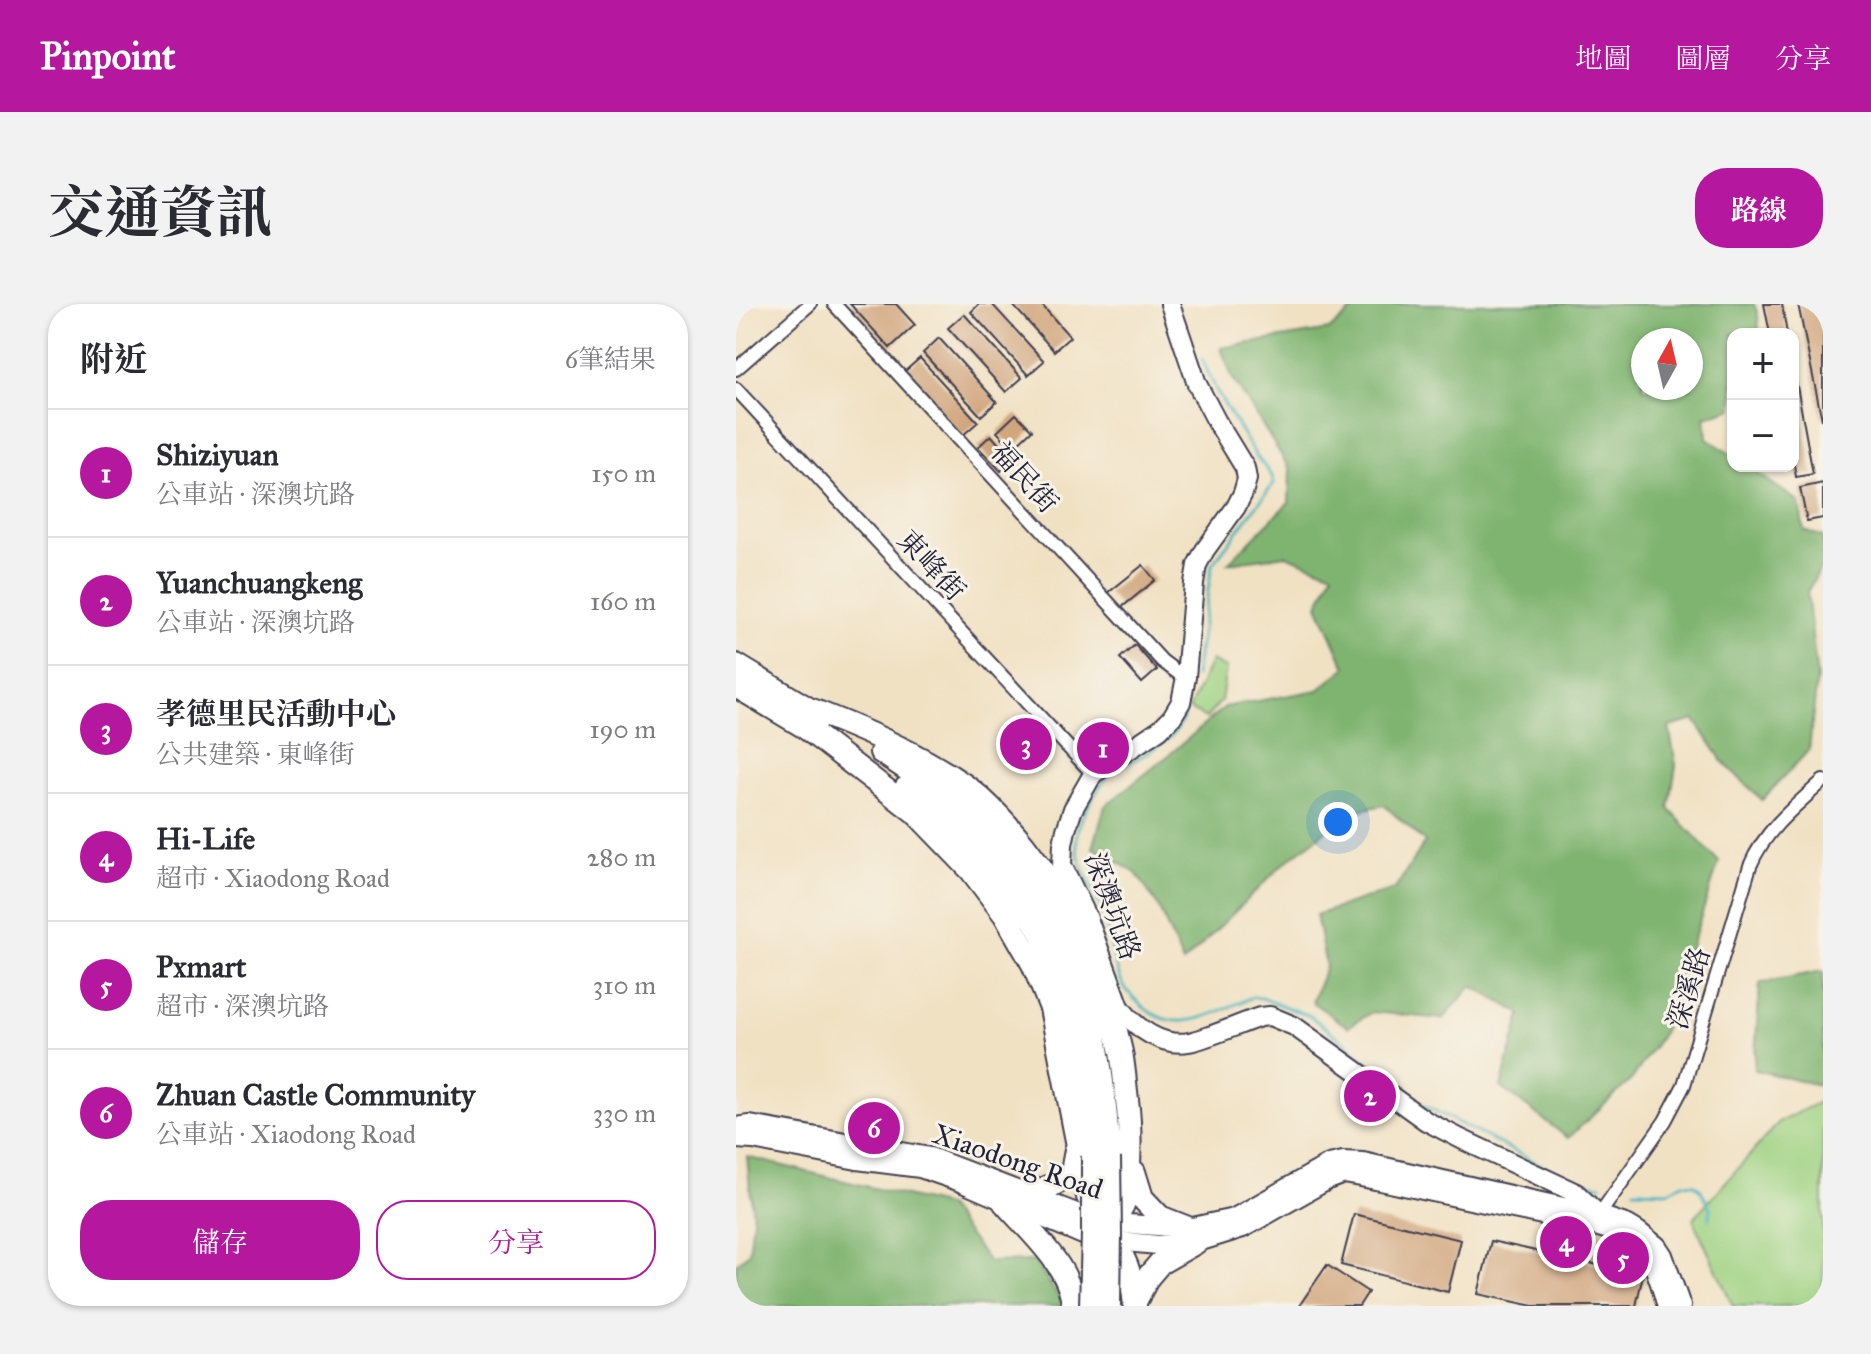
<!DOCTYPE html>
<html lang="zh-TW">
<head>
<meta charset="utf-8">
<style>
  body { margin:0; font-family:"IM FELL Great Primer","Noto Serif TC",serif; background:#f2f2f3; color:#2b2b33 }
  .controls { position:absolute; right:24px; top:24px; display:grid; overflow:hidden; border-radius:16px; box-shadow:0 2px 6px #0004 }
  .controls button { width:72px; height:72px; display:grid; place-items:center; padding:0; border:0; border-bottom:2px solid #e1e1e2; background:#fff; color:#2b2b33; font:40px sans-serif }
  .compass { position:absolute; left:895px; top:24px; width:72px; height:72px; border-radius:50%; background:#fff; box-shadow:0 2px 6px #0004; rotate:8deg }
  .you { position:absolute; left:602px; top:518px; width:28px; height:28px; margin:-20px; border:6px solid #fff; border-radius:50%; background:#1a73e8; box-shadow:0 0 0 12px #1a73e833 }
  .badge { display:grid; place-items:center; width:52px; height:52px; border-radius:50%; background:#b5179e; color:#fff; font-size:26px; font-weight:700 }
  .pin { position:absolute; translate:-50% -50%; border:4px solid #fff; box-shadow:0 2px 8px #0006 }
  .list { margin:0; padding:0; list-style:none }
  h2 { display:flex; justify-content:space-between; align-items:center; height:104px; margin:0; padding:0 32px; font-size:34px }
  h2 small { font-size:26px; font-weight:400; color:#7c7c81 }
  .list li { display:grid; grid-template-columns:52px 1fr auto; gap:24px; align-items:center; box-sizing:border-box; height:128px; padding:0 32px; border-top:2px solid #e1e1e2 }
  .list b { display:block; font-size:30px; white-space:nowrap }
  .list p { margin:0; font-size:26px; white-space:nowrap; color:#7c7c81 }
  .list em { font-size:26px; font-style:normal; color:#7c7c81 }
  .actions { display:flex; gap:16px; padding:24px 32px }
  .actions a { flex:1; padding:18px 0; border:2px solid #b5179e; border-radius:32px; text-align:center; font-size:28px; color:#b5179e }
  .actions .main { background:#b5179e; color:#fff }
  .map { position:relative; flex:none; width:1087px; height:1002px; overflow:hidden; border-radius:32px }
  header { display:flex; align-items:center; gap:48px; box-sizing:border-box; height:112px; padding:0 40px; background:#b5179e; color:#fff }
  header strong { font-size:38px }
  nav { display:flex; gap:44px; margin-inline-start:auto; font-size:28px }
  .intro { display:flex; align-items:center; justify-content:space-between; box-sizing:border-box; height:192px; padding:0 48px }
  h1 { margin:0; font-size:56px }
  .button { padding:20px 36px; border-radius:32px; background:#b5179e; color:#fff; font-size:28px; font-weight:700 }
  main { display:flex; gap:48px; padding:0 48px }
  aside { flex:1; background:#fff; border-radius:32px; box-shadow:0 2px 6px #0004 }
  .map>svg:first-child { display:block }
  .green { fill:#9fd282; stroke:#607a5e; stroke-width:2 }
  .forest { fill:#7fb470; stroke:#506b56; stroke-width:2; fill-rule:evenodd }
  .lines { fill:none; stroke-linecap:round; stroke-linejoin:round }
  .stream { stroke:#46b5bf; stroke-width:3 }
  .building { fill:#d1a67e }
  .street-casing { stroke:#413f4f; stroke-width:16 }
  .secondary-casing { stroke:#413f4f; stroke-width:22 }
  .highway-casing { stroke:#413f4f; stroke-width:26 }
  .street { stroke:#fff; stroke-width:12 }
  .secondary { stroke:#fff; stroke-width:18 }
  .highway { stroke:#fff; stroke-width:22 }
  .highway-bridge-casing { stroke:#413f4f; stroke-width:26; stroke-linecap:butt }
  .highway-bridge { stroke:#fff; stroke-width:22 }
  .labels { text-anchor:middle; stroke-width:6; stroke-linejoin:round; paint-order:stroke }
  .street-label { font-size:28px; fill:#22223b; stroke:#f7f3e8 }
</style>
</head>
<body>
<header>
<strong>Pinpoint</strong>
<nav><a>地圖</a><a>圖層</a><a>分享</a></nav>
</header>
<div class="intro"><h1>交通資訊</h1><a class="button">路線</a></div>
<main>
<aside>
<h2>附近<small>6筆結果</small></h2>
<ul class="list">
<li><span class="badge">1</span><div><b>Shiziyuan</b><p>公車站 · 深澳坑路</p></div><em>150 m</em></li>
<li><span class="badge">2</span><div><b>Yuanchuangkeng</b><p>公車站 · 深澳坑路</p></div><em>160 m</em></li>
<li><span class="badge">3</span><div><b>孝德里民活動中心</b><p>公共建築 · 東峰街</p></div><em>190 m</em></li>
<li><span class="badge">4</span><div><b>Hi-Life</b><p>超市 · Xiaodong Road</p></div><em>280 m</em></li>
<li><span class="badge">5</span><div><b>Pxmart</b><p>超市 · 深澳坑路</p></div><em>310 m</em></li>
<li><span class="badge">6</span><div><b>Zhuan Castle Community</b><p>公車站 · Xiaodong Road</p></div><em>330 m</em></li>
</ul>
<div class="actions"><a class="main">儲存</a><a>分享</a></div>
</aside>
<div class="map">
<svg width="1087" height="1002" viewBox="0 0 1087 1002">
  <rect width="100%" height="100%" fill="#f7f3e8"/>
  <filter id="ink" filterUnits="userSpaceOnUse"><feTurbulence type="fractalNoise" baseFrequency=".0125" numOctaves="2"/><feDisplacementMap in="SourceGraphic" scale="16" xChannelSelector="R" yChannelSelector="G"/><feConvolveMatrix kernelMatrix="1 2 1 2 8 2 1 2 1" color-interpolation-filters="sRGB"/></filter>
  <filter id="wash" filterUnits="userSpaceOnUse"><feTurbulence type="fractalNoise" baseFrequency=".006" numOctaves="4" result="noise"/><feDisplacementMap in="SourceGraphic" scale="32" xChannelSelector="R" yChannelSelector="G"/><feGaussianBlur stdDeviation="1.8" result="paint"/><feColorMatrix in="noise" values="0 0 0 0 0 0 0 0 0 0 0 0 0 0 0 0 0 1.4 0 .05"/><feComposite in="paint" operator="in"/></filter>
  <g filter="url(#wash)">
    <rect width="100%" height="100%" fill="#f1e1c3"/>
    <!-- green -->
    <path class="green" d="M475 357 490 364 485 397 470 414 453 405Z
      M1087 796V1002H997L957 915 1043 818Z"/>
    <!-- forest -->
    <path class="forest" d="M624 0H1018L1022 11 1023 30H997V104L969 113 971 134 997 152V162H1011L1063 198 1068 226 1087 233V260L1071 288 1081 374 1073 446 1026 496 987 458 959 416 933 423 940 461 933 505 983 558 926 730 896 775 832 834 765 783 785 710 736 682 707 715 636 708 612 723 576 698 590 662 580 611 659 585 689 538 648 501 614 508 547 560 447 659 422 602 400 569 357 544 369 502 433 451 489 403 582 386 610 364 582 301 597 269 550 251 492 259 553 198 554 165 496 73 485 44 593 26ZM907 36H955V84H907Z
      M1087 667V782L1018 766 1024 679Z
      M11 853 210 902 253 958 298 957 325 996 323 1002H0V960L13 949 17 915Z"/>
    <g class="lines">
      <!-- stream -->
      <path class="stream" d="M459 372 476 261 538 179 536 172 520 152 481 88 466 55
        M450 407C440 444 399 451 373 472 364 480 345 513 342 525 335 552 356 581 366 606 374 628 376 655 385 677 388 686 397 693 404 700 441 735 478 708 517 693L526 694 574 712 610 739 638 765 672 793 807 862 856 880 865 881
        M898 886 933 887 946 879 959 880 964 885 975 905 973 915"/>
    </g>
    <g id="blocks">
      <!-- building -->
      <path class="building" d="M114 0H160L179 21 154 44Z
        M243 0H256L308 57 292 71 235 8Z
        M276 0H305L334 33 318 47Z
        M1028 0H1046L1051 30H1034Z
        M1062 0H1087V116H1086Z
        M228 10 286 74 270 88 212 24Z
        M203 34 261 98 245 112 187 49Z
        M184 54 242 118 226 132 168 68Z
        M1057 71H1059L1077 170 1060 173 1057 155Z
        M280 110 296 126 277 144 261 128Z
        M255 131 277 156 265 167 242 143Z
        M1087 179V214L1071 217 1064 184Z
        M407 261 419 276 385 304 372 289Z
        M399 341 421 366 406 379 384 354Z
        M618 910 725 936 712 988 605 961Z
        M755 937 907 971 900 1002H798L742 990Z
        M591 961 632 988 623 1002H563Z"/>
    </g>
  </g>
  <g filter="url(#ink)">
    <use href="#blocks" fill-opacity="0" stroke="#413f4f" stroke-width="2"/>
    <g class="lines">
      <defs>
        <path id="street" d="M98 0 426 357 442 369 450 373
          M0 65 74 0
          M0 85 357 470
          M863 911 929 817 948 781 1014 562C1029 526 1059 502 1087 477"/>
        <path id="secondary" d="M434 0 461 80 481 118 509 164 511 175 507 189 500 203 469 246 461 261 458 279 450 373 445 398 436 413 424 425 357 470 337 505 330 526 327 540 326 561 351 612 384 703C399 724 426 743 453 738 473 734 503 720 524 713L534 712 558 722 690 817 725 835 840 889 863 911 892 921 902 927 921 942 927 951 945 1002
          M0 823 14 821 194 853 356 915 377 919 452 924 498 914 593 860 607 857 627 858 863 911
          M0 835 17 836 121 856 184 864 222 877 356 935 422 941 459 939 507 924 592 876 608 870 625 873 859 922C869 925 880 928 890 932 918 945 922 975 931 1002"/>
        <path id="highway" d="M0 361 81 410
          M0 382 79 429
          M71 404C125 425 180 448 228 481 251 497 271 520 288 541 336 601 369 673 385 748 388 764 389 780 391 796 394 818 394 840 393 862 392 872 393 883 390 893 386 906 377 918 368 928 390 950 396 971 399 1002
          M66 421 179 508 235 566 269 611 297 660 315 704 352 893
          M145 448C170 465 197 481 220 501 281 553 330 626 352 703 365 752 370 804 373 854
          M170 484C225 520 284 584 312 643 324 668 333 697 340 724 351 766 354 810 357 852
          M398 868 406 894 424 913 452 924
          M288 889C309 887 321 880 336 868L340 846
          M268 898C293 927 335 962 337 1002
          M399 998 412 973 424 959 459 939"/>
      </defs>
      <!-- street casing -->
      <use href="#street" class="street-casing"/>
      <!-- secondary casing -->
      <use href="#secondary" class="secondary-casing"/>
      <!-- highway casing -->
      <use href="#highway" class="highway-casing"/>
      <!-- street -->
      <use href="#street" class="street"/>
      <!-- secondary -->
      <use href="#secondary" class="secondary"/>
      <!-- highway -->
      <use href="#highway" class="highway"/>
      <defs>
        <path id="highway-bridge" d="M355 1002 357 930V852
          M373 1002 374 930 373 854"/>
      </defs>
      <!-- highway-bridge casing -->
      <use href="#highway-bridge" class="highway-bridge-casing"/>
      <!-- highway-bridge -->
      <use href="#highway-bridge" class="highway-bridge"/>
    </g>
  </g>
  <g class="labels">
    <!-- street labels -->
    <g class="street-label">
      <text transform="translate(289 173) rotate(48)" y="10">福民街</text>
      <text transform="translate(196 261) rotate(47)" y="10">東峰街</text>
      <text transform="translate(377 602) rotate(70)" y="10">深澳坑路</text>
      <text transform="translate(952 684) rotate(-73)" y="10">深溪路</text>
      <text transform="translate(282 857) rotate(19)" y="10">Xiaodong Road</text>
    </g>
  </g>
</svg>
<div class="controls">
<button>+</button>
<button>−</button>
</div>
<svg class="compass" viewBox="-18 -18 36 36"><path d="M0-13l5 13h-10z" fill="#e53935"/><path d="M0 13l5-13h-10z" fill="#7c7c81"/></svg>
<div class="you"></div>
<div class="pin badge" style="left:367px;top:444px">1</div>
<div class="pin badge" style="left:634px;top:792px">2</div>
<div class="pin badge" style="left:290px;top:440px">3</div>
<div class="pin badge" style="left:830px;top:938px">4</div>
<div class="pin badge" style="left:887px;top:954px">5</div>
<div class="pin badge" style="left:138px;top:824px">6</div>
</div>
</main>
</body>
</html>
